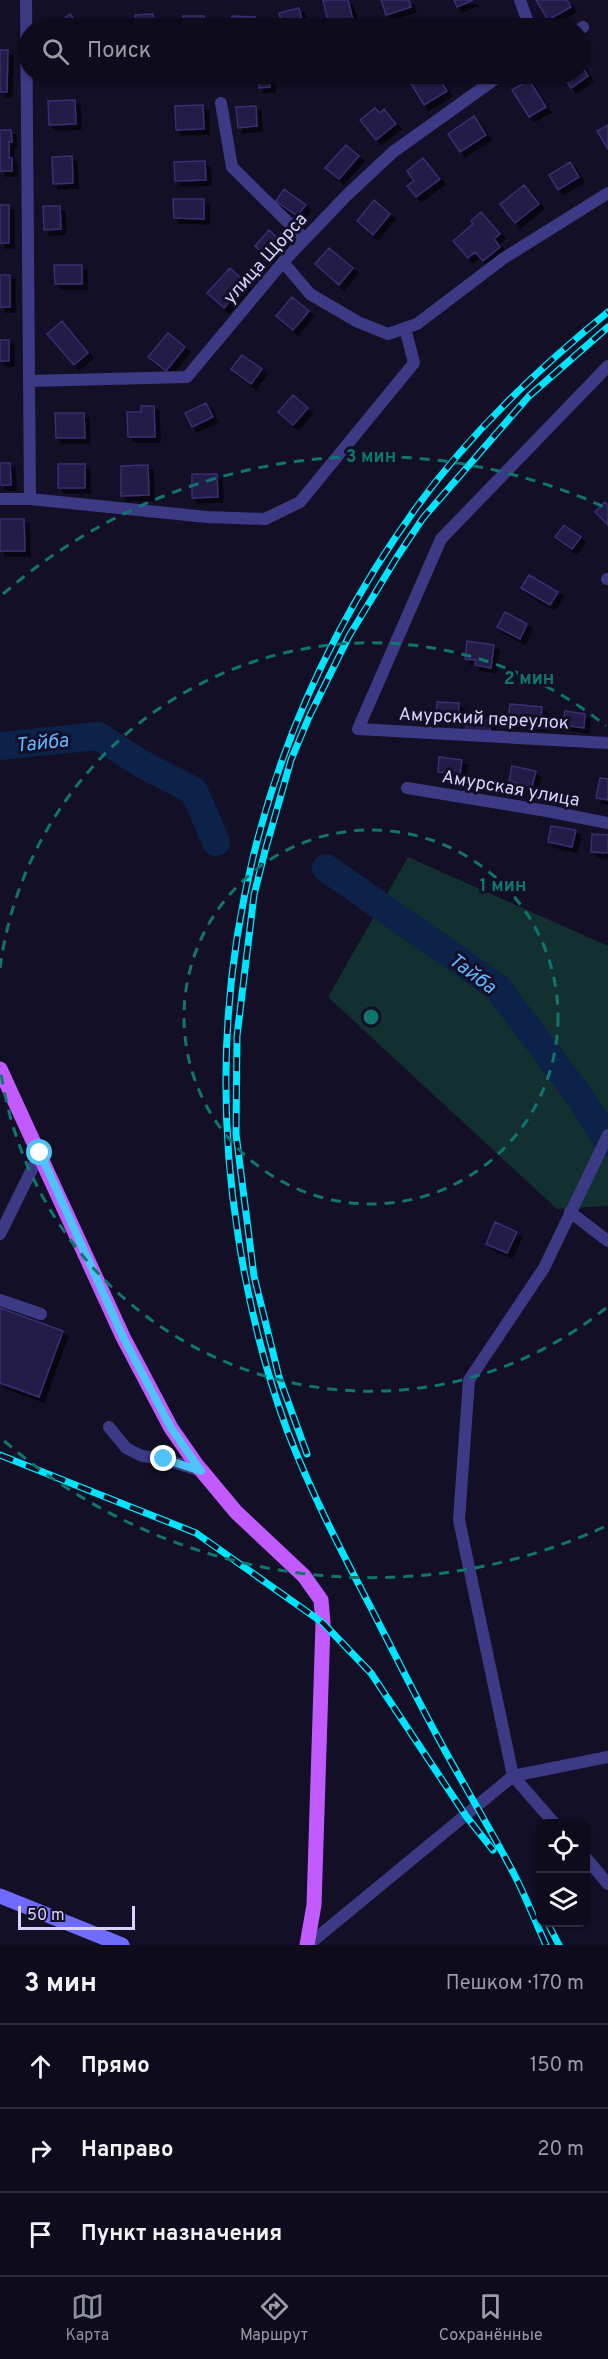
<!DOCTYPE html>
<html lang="ru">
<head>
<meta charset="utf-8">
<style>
  body { margin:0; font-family:Overpass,sans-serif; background:#1c1929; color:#f1f3f6 }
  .controls { position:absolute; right:18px; bottom:18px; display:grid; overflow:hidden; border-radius:12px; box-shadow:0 2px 4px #0004 }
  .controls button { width:54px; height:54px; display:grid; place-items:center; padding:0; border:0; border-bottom:2px solid #2e2b3b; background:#0e0b1c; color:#f1f3f6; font:30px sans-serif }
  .scale { position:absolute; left:18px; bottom:15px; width:117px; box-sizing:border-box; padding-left:6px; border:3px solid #d9d4ff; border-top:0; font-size:16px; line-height:21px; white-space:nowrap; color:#d9d4ff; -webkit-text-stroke:4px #130f26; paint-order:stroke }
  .stop { position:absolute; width:18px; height:18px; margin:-14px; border:4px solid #4fc3f7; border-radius:50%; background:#fff }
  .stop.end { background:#4fc3f7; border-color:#fff; box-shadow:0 2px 6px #0008 }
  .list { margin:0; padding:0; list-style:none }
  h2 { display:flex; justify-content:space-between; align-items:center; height:78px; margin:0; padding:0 24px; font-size:26px }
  h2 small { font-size:20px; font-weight:400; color:#9b9ba3 }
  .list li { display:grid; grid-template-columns:39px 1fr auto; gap:18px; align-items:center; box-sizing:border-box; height:84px; padding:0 24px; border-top:2px solid #2e2b3b }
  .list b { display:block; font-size:22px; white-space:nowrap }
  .list em { font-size:20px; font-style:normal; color:#9b9ba3 }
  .icon { flex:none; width:33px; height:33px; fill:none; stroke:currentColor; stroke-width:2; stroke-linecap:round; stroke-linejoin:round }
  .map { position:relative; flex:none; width:608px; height:1945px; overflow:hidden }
  .search { position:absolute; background:#0e0b1c; box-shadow:0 2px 4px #0004; left:18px; right:18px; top:18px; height:66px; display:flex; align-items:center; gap:15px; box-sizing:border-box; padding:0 21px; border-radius:33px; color:#9b9ba3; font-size:22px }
  .sheet { height:330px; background:#0e0b1c }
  nav { display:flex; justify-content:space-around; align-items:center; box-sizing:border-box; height:84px; border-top:2px solid #2e2b3b; background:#0e0b1c; font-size:16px; color:#9b9ba3 }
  nav a { display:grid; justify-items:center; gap:3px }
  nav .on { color:#8c9099 }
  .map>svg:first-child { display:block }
  .green { fill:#12302f }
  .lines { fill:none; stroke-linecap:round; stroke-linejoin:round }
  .river { stroke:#0c2248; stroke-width:28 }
  .building { fill:#241b47; stroke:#3b2d73; stroke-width:1.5; filter:url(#shadow) }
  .minor { stroke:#3d3a85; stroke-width:12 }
  .secondary { stroke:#6f6bff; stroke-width:15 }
  .primary { stroke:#c25bff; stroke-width:15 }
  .rail-casing { stroke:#00e5ff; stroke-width:7 }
  .rail { stroke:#130f26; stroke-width:4.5; stroke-dasharray:14; stroke-linecap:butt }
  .route { stroke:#4fc3f7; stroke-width:8 }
  .ring { fill:none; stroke:#0f766e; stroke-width:3; stroke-dasharray:10 8 }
  .labels { text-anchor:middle; stroke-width:6; stroke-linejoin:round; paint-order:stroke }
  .street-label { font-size:18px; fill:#d9d4ff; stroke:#130f26 }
  .water-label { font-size:20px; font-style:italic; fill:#62b6ff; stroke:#130f26 }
  .centre { fill:#0f766e; stroke:#130f26; stroke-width:3 }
  .ring-label { font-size:18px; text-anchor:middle; font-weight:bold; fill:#0f766e; stroke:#130f26; stroke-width:6; stroke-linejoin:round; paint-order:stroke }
</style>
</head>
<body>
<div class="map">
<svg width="608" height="1945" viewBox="0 0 608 1945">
  <defs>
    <filter id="shadow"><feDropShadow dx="5" dy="5" stdDeviation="0" flood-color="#0009"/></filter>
  </defs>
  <rect width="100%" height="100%" fill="#130f26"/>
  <!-- green -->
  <path class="green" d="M408 857 608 946V1206L557 1209 328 997Z"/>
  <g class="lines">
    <!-- river -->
    <path class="river" d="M0 746 98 736 142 764 194 791 216 842
      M326 868 497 987 580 1097 608 1142"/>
  </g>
  <!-- building -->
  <path class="building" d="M323 0H348L353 20 329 26Z
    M381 0H409L411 7 386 15Z
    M454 0H473L457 7Z
    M536 0H567L571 7 548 20Z
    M299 8 304 28H283L279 13Z
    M70 14 82 28H51Z
    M153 14 154 28H135V15Z
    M183 16H204V28H183Z
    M232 16 255 17V28H231Z
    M0 50H8L7 92H0Z
    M580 63 588 76 571 88 562 74H580Z
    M258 74H270V87L259 88Z
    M424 74H436L447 91 424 105 410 82Z
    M529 80 546 107 529 117 512 90Z
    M75 100 76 124 49 125 48 101Z
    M203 105 204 129 176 130 175 106Z
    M256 106 257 126 238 128 236 107Z
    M375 108 380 113 384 109 396 124 376 140 360 120Z
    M474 116 486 135 460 152 448 134Z
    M608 125V149L597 131Z
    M0 130H11L12 142H9V158H12V171H0Z
    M346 145 359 156 339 179 325 168Z
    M72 156 73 183 53 184 52 157Z
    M423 158 440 179 416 197 407 186 414 181 407 171Z
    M205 161 206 180 175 181 174 162Z
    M570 162 579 177 558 190 549 175Z
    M524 185 539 204 515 223 500 204Z
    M284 189 306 205 297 216 276 201Z
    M173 199H204V219L174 218Z
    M374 200 390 214 373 235 357 221Z
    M0 205H9V243H0Z
    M43 206H60L61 229 44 230Z
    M481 212 500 234 494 239 500 247 483 261 475 252 468 258 453 241 473 224 471 221Z
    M269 230 284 244 270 260 255 246Z
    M329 248 353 268 339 285 315 264Z
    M54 265H82V284H55Z
    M230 268 246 283 224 308 207 293Z
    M0 275H10V307H0Z
    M292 297 309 311 293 330 276 316Z
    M62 321 88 353 74 365 47 334Z
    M168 333 185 347 166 371 148 357Z
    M0 340H9V361H0Z
    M242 355 262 369 251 384 231 369Z
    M293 395 308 408 293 425 278 412Z
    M206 403 213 417 192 427 185 413Z
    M141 406H154L155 437H128L127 412H141Z
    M55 413H84L85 438H56Z
    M0 463H10L11 485H0Z
    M58 464H85V488H58Z
    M148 465 149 495 121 496V466Z
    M192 474H217L218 497 192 498Z
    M605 502 608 505V525L595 512Z
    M0 519H24L25 551H0Z
    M564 525 581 537 572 549 555 537Z
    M529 575 558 592 550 605 521 588Z
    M505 612 527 624 520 639 497 627Z
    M467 641 494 645 491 668 475 665 476 660 465 659Z
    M437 702 459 703 458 719 436 718Z
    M510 704 542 707 540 726 508 722Z
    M565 711 585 714 584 728 563 725Z
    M466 720H490V731H466Z
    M439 757 462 760 460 774 438 772Z
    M512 766 536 771 532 787 509 781Z
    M600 778 608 779V800L596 798Z
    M551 826 576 830 572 847 548 842Z
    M592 834 608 835V853L591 852Z
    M495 1222 517 1232 507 1253 486 1244Z
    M0 1308 63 1331 39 1397 0 1383Z"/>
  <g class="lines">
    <!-- minor -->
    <path class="minor" d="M26 0 30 499
      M520 0 530 28
      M580 29 583 27
      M221 103 232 167 305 239
      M283 262 310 294 358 322 388 334 417 324 504 258 608 193
      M608 366 441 539 358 729 608 743
      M29 381 187 377 283 262 346 196 393 152 502 74
      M0 499H30L207 517 265 519 300 502 414 363 405 328
      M607 579H608
      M407 788 547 811 608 823
      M608 1135 544 1268 469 1380 459 1520 513 1776 608 1757
      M570 1212 608 1241
      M0 1234 40 1153
      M0 1300 41 1314
      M109 1427 126 1448 142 1456 164 1459 201 1471
      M586 1858 608 1884
      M308 1945 513 1776 555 1824"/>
    <!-- secondary -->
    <path class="secondary" d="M0 1896 122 1945"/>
    <!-- primary -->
    <path class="primary" d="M0 1069 123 1337 171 1428 196 1464 236 1512 304 1576 321 1600 323 1623 314 1905 307 1945"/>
    <defs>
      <path id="rail" d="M307 1454 279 1377 254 1276 236 1134 237 1036 254 895 265 851 291 760 309 717 349 636 397 557 423 518 529 396 608 327
        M0 1455 196 1533 323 1623 371 1673 466 1816 493 1850
        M547 1922 559 1945
        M546 1945C536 1923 527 1900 516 1878 491 1829 462 1783 436 1734 413 1691 391 1647 369 1604 339 1547 310 1490 287 1430 264 1367 248 1301 238 1235 197 975 262 721 416 508 470 433 537 370 608 312"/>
    </defs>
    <!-- rail casing -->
    <use href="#rail" class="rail-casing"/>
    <!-- rail -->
    <use href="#rail" class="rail"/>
  </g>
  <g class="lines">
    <!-- route -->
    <path class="route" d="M40 1153 123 1337 171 1428 201 1471 164 1459"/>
  </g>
  <!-- distance rings -->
  <g class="ring">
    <circle cx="371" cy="1017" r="187"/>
    <path d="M606 1308A374 374 0 0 1 0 1066M0 968A374 374 0 0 1 606 726"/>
    <path d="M604 1527A561 561 0 0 1 3 1440M3 594A561 561 0 0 1 604 507"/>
  </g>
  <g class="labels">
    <!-- street labels -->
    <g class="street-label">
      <text transform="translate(265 258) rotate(-48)" y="6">улица Щорса</text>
      <text transform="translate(484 718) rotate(3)" y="6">Амурский переулок</text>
      <text transform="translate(511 788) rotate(10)" y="6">Амурская улица</text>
    </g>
    <!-- water labels -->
    <g class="water-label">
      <text transform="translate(42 742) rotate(-6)" y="7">Тайба</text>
      <text transform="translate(473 973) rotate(37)" y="7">Тайба</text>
    </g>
  </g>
  <circle cx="371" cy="1017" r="9" class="centre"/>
  <g class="ring-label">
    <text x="371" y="462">3 мин</text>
    <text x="529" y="684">2 мин</text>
    <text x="503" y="891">1 мин</text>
  </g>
</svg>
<div class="controls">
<button><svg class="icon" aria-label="locate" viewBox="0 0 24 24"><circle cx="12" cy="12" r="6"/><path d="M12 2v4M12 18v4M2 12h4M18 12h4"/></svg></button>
<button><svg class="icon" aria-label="layers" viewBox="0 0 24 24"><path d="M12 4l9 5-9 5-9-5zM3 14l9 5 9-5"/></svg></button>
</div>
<div class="scale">50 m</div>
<div class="stop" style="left:40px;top:1153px"></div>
<div class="stop end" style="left:164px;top:1459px"></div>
<div class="search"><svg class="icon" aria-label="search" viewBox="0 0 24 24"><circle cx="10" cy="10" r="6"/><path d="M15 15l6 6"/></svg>Поиск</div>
</div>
<section class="sheet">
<h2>3 мин<small>Пешком · 170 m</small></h2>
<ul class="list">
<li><svg class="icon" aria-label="ahead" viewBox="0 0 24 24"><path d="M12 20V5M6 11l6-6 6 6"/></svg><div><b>Прямо</b></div><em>150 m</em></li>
<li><svg class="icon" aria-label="right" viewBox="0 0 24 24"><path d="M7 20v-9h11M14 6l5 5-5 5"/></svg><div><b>Направо</b></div><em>20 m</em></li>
<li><svg class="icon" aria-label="arrive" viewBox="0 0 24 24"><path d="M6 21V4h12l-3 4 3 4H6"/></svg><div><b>Пункт назначения</b></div></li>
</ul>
</section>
<nav>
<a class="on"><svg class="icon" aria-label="map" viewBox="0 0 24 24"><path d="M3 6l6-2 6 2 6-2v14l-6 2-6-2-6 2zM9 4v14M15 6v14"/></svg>Карта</a>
<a><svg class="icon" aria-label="directions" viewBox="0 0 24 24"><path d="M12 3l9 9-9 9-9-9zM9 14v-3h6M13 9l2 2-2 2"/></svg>Маршрут</a>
<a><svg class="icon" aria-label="saved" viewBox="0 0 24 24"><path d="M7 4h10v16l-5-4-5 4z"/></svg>Сохранённые</a>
</nav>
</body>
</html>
